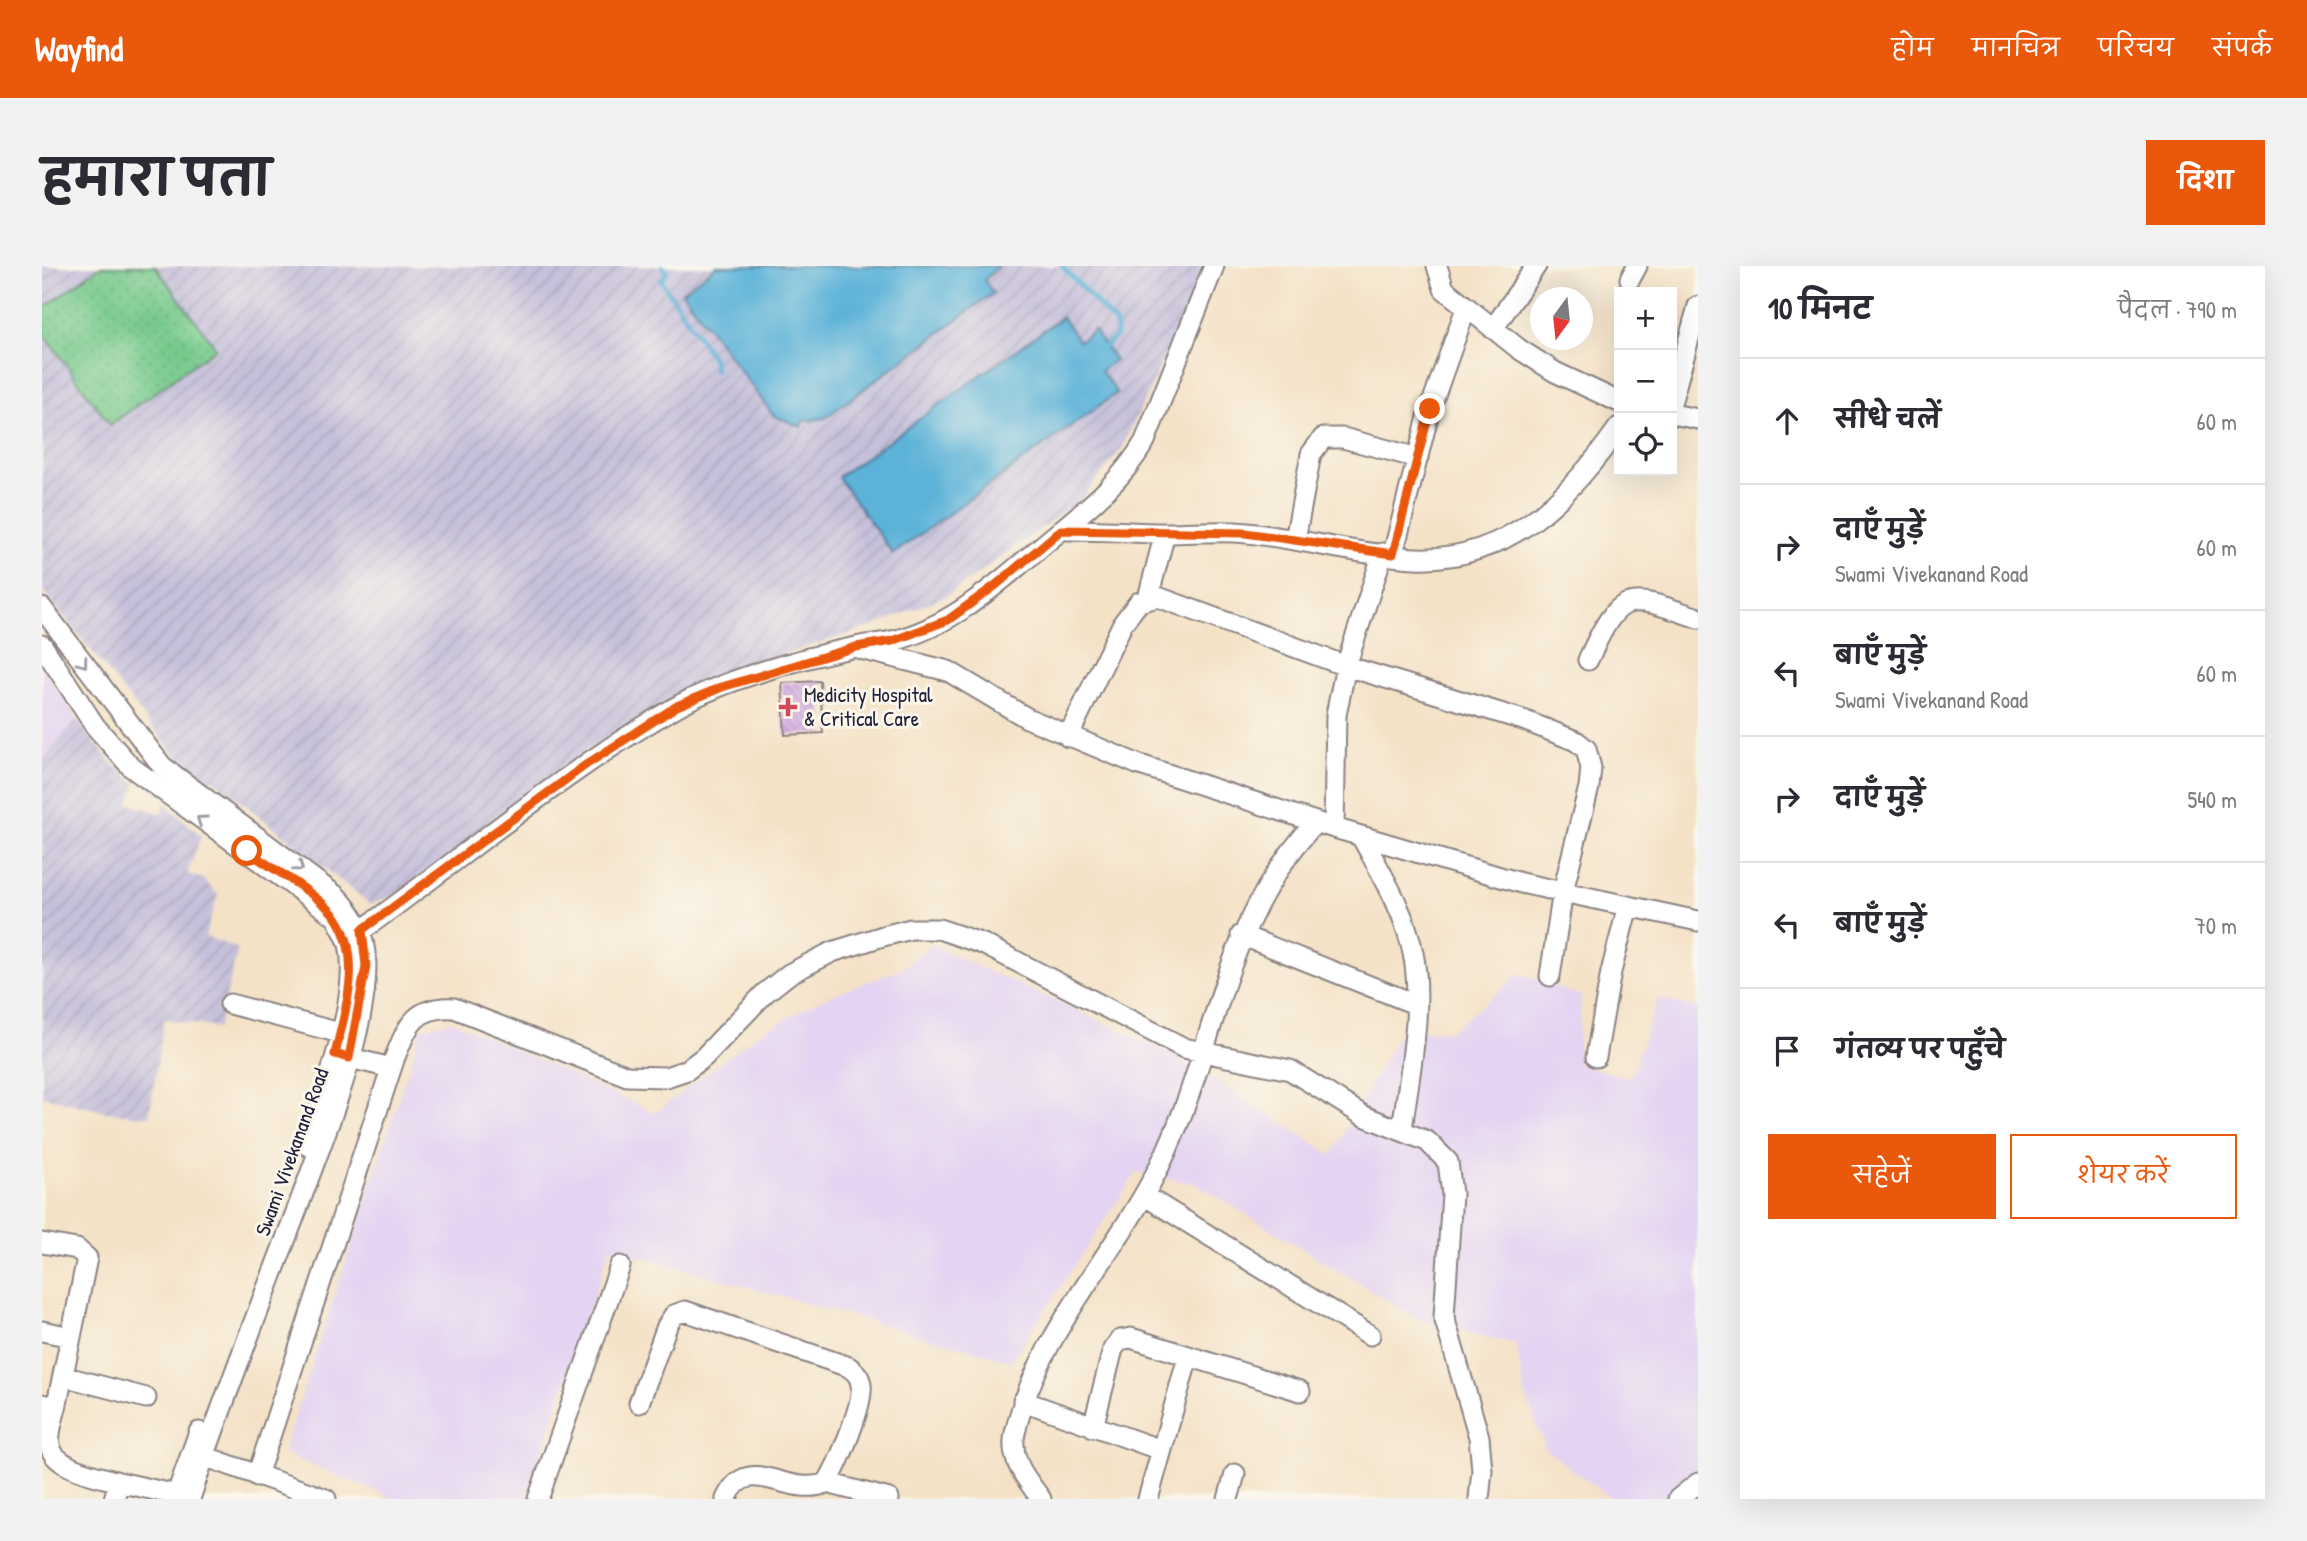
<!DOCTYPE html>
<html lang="hi">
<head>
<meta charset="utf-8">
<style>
  body { margin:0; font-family:"Patrick Hand","Playpen Sans Deva",sans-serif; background:#f2f2f3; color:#2b2b33 }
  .controls { position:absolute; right:21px; top:21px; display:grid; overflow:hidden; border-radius:0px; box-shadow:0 7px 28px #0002 }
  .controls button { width:63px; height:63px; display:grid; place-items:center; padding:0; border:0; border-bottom:2px solid #e1e1e2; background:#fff; color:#2b2b33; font:35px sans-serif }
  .compass { position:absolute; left:1488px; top:21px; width:63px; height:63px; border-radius:50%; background:#fff; box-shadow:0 7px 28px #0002; rotate:195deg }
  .stop { position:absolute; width:21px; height:21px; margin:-16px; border:5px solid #ea580c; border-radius:50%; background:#fff }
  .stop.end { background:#ea580c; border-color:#fff; box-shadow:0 2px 7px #0008 }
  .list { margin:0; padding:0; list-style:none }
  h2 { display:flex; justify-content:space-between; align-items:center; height:91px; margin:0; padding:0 28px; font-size:30px }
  h2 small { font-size:23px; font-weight:400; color:#7c7c81 }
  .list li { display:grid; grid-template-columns:46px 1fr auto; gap:21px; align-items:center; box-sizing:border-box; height:126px; padding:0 28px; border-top:2px solid #e1e1e2 }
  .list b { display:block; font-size:26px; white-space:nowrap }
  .list p { margin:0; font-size:23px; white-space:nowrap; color:#7c7c81 }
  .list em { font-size:23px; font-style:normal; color:#7c7c81 }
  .actions { display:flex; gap:14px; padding:21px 28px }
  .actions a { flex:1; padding:16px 0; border:2px solid #ea580c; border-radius:0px; text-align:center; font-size:24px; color:#ea580c }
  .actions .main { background:#ea580c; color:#fff }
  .icon { flex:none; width:38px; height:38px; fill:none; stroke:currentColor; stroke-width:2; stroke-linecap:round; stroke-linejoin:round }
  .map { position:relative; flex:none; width:1656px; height:1233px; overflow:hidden; border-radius:0px }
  header { display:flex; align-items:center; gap:42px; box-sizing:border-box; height:98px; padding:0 35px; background:#ea580c; color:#fff }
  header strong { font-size:33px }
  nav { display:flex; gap:38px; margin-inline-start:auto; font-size:24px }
  .intro { display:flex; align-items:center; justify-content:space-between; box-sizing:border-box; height:168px; padding:0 42px }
  h1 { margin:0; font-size:49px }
  .button { padding:18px 32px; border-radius:0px; background:#ea580c; color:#fff; font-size:24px; font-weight:700 }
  main { display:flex; gap:42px; padding:0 42px }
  aside { flex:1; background:#fff; border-radius:0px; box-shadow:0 7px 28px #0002 }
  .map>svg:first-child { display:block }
  .built { fill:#e4d3f2 }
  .industrial { fill:url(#industrial-furrows) }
  .grass { fill:url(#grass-dots); stroke:#4c7664; stroke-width:2 }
  .water { fill:#5bb2d8; stroke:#3e6a8a; stroke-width:2 }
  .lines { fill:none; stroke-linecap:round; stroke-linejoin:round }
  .stream { stroke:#5bb2d8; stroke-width:4.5 }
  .building { fill:url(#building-back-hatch) }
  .minor-casing { stroke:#8b8281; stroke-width:23 }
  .minor { stroke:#fff; stroke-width:19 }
  .oneway { stroke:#9c9ca7 }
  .route { stroke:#ea580c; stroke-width:9 }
  .poi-dot { fill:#d1495b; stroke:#fbf7ec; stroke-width:2.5 }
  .labels { text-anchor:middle; stroke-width:6; stroke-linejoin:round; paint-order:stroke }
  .poi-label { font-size:21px; fill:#22223b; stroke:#fbf7ec; text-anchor:start }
  .street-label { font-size:21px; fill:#22223b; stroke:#fbf7ec }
</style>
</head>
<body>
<header>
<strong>Wayfind</strong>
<nav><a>होम</a><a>मानचित्र</a><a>परिचय</a><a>संपर्क</a></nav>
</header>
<div class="intro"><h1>हमारा पता</h1><a class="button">दिशा</a></div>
<main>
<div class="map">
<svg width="1656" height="1233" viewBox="0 0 1656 1233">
  <defs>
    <pattern id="industrial-furrows" width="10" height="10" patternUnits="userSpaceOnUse" patternTransform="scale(1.75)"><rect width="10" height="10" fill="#c6c0da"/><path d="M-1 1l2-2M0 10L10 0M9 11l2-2" fill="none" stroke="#aaa5bc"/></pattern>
    <pattern id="grass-dots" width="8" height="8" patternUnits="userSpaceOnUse" patternTransform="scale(1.75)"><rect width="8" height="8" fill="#76c98c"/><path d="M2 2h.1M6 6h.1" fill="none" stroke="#66ac7a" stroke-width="1.8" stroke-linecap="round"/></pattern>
    <pattern id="building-back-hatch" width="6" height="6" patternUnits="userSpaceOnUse" patternTransform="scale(1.75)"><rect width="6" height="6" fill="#cb9ee1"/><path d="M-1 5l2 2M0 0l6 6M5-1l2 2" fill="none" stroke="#a480b8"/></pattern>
  </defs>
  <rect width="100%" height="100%" fill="#fbf7ec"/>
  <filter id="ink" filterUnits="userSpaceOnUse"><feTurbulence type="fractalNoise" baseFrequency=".0143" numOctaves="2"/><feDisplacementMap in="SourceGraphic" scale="14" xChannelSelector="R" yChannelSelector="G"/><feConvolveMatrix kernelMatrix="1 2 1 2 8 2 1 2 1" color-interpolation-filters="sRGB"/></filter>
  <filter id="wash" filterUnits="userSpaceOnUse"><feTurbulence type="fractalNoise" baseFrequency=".00686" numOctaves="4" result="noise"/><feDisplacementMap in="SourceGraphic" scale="28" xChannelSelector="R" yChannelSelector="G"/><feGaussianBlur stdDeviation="1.57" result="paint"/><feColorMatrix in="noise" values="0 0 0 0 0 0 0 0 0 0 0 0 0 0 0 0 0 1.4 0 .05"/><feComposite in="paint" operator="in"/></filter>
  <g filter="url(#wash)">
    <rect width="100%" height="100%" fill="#f4e2c7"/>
    <!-- built -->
    <path class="built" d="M0 400 35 454 0 494Z
      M888 679 1135 790 1290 889 1358 766 1410 764 1478 708 1539 730 1535 798 1588 812 1616 732 1656 743V1203L1624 1233H1570L1504 1184 1482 1125 1474 1078 1380 1055 1154 918 1095 906 969 1095 568 982 484 1233H353L241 1187 380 762 410 755 613 847 716 768 782 732 860 703Z"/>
    <!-- industrial -->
    <path class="industrial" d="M0 0H1165L1079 184 1039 233 906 329 831 360 656 416 542 486 359 627 328 638 171 513 155 517 0 323Z
      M35 454 70 497 94 517 87 537 119 548 123 537 159 570 145 608 161 613 176 629 163 670 196 683 176 762 122 753 107 851 65 846 0 830V495Z"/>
    <!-- grass -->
    <path class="grass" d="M59 0H113L174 82 68 159 0 66V43Z"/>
    <!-- water -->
    <path class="water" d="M674 0H957L942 14 951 27 783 152 761 155 759 161 731 149 640 26Z
      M1020 51 1037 75 1052 64 1073 94 1059 105 1075 127 851 288 796 211Z"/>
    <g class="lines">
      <!-- stream -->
      <path class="stream" d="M620 0 625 6 619 14 671 93 673 104
        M1020 0 1074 58V70L1063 80"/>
    </g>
    <g id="blocks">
      <!-- building -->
      <path class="building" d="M778 415 781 467 743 469 740 417Z"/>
    </g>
  </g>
  <g filter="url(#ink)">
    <use href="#blocks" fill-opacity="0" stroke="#8b8281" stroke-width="2"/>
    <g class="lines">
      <defs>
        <path id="minor" d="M1395 0 1402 23 1477 83 1513 106 1577 136
          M1588 13 1595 0
          M1451 63 1494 0
          M1630 134 1656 40
          M1630 148 1656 153
          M1019 264C1055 263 1090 267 1125 267 1152 267 1179 264 1205 267 1261 273 1317 289 1373 292 1466 296 1528 231 1577 161
          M1253 274 1269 188 1281 172H1301L1376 192
          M1351 288 1388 143 1424 42
          M1106 332 1123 267
          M0 342 120 500 293 629C314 650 323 669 324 699 324 765 289 852 266 914 227 1020 183 1125 148 1233
          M0 379 53 460 89 501 294 651C298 659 303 667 306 675 321 723 281 831 266 880
          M819 383 906 405 985 452 1095 498 1292 562 1479 617 1656 655
          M1546 394C1579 322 1585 328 1656 352
          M1026 471 1081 357 1097 336 1116 331 1304 400 1481 454 1534 475 1544 483 1549 502 1547 521 1521 625 1508 710
          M1292 562 1294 449 1304 400 1341 287
          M1319 570C1339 607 1363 645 1371 687 1382 739 1367 811 1360 863
          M320 664C423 590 524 504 634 441 681 414 760 392 814 381 826 378 838 378 850 375 909 361 955 318 1000 280 1039 247 1077 220 1103 175L1172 0
          M1199 669 1373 738
          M188 738 298 767
          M296 789 349 802
          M1554 791 1569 706 1586 640
          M1103 930 1328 1069
          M0 977 35 983 45 992 29 1071
          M0 1065 29 1071 14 1142
          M21 1110 104 1132
          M981 1135 1119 1184
          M597 1137 625 1060 632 1049 643 1045 807 1101C814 1107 818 1110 819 1119 822 1138 796 1199 785 1217 744 1233 706 1184 684 1233
          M0 1138 14 1142C11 1153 6 1168 8 1179 11 1203 58 1210 77 1216L72 1233
          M1051 1161 1071 1083 1078 1074 1089 1072 1258 1125
          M153 1187 284 1233
          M215 1210 353 791C366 759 373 740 412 742L585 810 624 811 645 804 662 791 723 727 747 708 790 686 841 670 869 663H897L941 678 1142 782 1248 804 1322 850 1385 875 1406 896 1410 928 1402 1051 1437 1171 1440 1204 1437 1233
          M77 1216 135 1229
          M785 1217 847 1233
          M133 1233 157 1166
          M496 1233 578 1000
          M999 1233C984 1212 967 1194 973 1167 995 1068 1073 990 1117 901 1177 780 1176 661 1274 556
          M1106 1233 1146 1091
          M1186 1233 1193 1208
          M1636 1233 1656 1217"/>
      </defs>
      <!-- minor casing -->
      <use href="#minor" class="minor-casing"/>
      <!-- minor -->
      <use href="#minor" class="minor"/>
    </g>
    <!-- one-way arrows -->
    <defs><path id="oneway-chevron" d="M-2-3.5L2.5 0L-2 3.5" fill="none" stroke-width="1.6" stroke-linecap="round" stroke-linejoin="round" transform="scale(1.75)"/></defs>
    <g class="oneway">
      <use href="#oneway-chevron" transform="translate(41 397) rotate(53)"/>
      <use href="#oneway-chevron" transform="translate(159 554) rotate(-145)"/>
      <use href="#oneway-chevron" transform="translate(257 601) rotate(36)"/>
    </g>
  </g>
  <g class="lines" filter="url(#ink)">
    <!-- route -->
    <path class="route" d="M205 585C228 601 281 631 295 653 321 693 303 746 293 788L307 792 324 700 320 664 545 498 635 440 680 421 814 381 850 375 906 354 954 319 1019 264 1203 267 1351 288 1388 143"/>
  </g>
  <!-- markers -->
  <path class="poi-dot" d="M742.5 430.5h7v7h7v7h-7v7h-7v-7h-7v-7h7z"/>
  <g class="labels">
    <!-- poi labels -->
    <g class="poi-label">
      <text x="762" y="436">Medicity Hospital<tspan x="762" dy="24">&amp; Critical Care</tspan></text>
    </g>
    <!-- street labels -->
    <g class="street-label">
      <text transform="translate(250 886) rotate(-70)" y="7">Swami Vivekanand Road</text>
    </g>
  </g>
</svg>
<div class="controls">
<button>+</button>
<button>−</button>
<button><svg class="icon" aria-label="locate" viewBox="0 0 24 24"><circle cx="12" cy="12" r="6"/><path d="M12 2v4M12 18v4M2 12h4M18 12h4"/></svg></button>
</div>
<svg class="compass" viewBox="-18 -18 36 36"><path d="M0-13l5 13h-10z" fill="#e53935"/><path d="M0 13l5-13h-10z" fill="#7c7c81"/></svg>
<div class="stop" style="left:205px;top:585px"></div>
<div class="stop end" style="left:1388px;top:143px"></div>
</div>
<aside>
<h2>10 मिनट<small>पैदल · 790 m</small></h2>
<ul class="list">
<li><svg class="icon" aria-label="ahead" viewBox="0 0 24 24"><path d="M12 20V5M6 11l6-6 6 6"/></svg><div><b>सीधे चलें</b></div><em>60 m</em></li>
<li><svg class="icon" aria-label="right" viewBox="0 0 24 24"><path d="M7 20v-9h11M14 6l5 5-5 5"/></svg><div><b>दाएँ मुड़ें</b><p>Swami Vivekanand Road</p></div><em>60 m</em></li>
<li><svg class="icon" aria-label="left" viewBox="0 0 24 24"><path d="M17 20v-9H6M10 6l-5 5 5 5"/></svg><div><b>बाएँ मुड़ें</b><p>Swami Vivekanand Road</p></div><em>60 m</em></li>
<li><svg class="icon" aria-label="right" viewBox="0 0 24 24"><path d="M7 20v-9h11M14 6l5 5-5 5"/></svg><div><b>दाएँ मुड़ें</b></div><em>540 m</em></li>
<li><svg class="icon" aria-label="left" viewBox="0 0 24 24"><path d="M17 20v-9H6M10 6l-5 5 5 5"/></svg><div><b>बाएँ मुड़ें</b></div><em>70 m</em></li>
<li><svg class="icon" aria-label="arrive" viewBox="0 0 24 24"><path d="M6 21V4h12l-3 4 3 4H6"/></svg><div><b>गंतव्य पर पहुँचे</b></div></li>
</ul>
<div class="actions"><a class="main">सहेजें</a><a>शेयर करें</a></div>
</aside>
</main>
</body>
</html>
